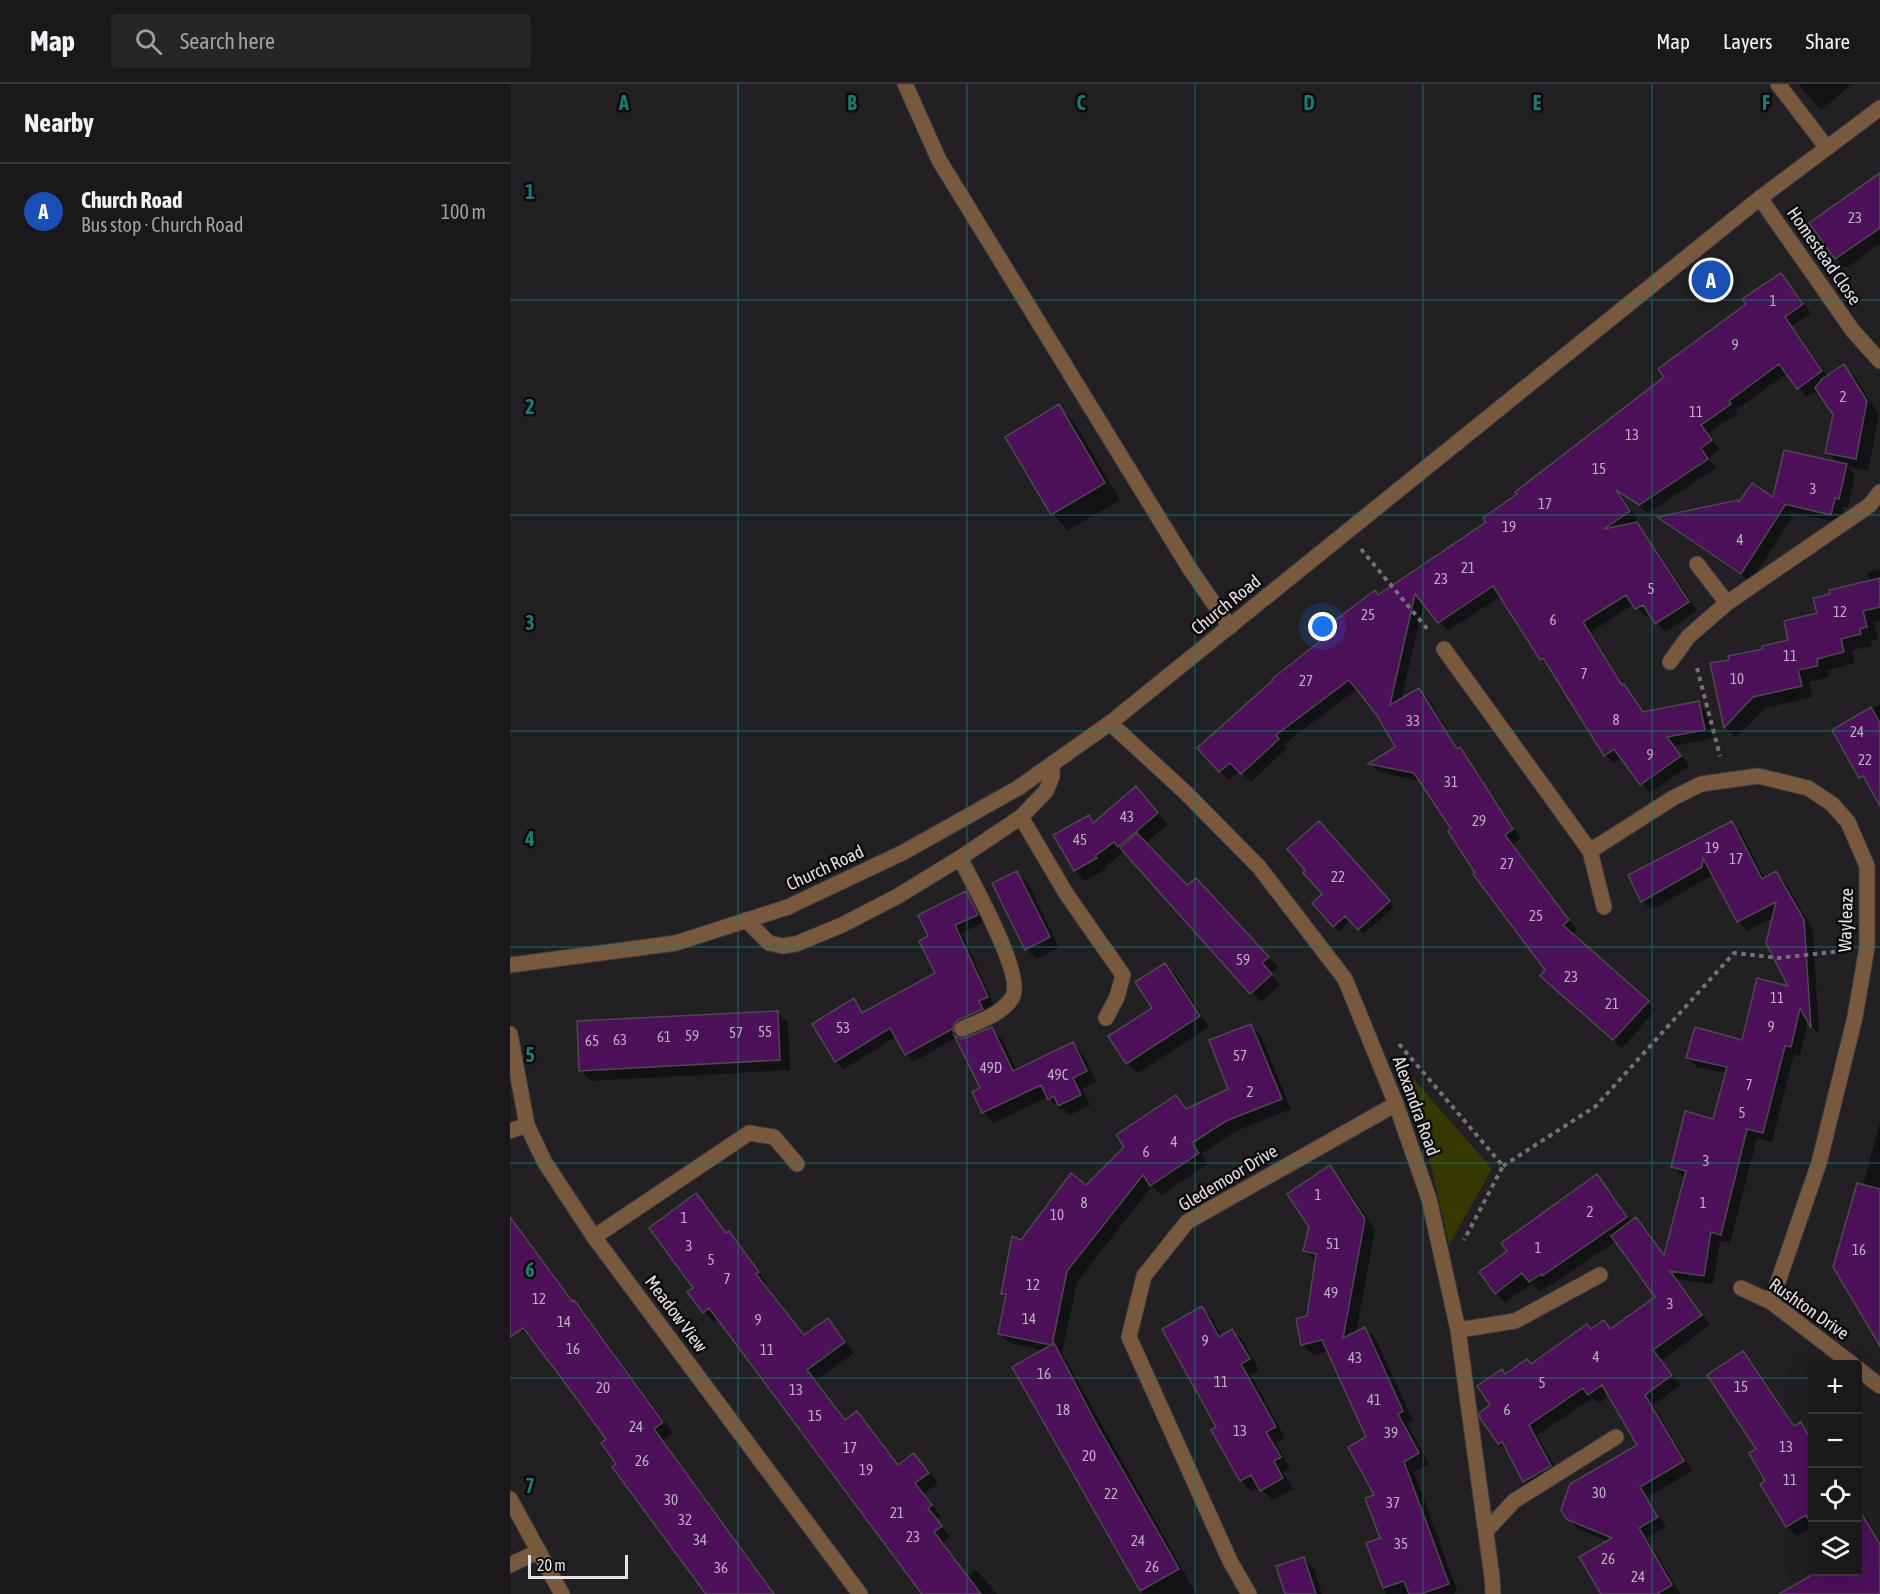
<!DOCTYPE html>
<html lang="en">
<head>
<meta charset="utf-8">
<style>
  body { margin:0; font-family:"Asap Condensed",sans-serif; background:#272528; color:#f1f3f6 }
  .controls { position:absolute; right:18px; bottom:18px; display:grid; overflow:hidden; border-radius:6px; box-shadow:0 6px 24px #0002 }
  .controls button { width:54px; height:54px; display:grid; place-items:center; padding:0; border:0; border-bottom:2px solid #38373a; background:#1a181b; color:#f1f3f6; font:30px sans-serif }
  .scale { position:absolute; left:18px; bottom:15px; width:100px; box-sizing:border-box; padding-left:6px; border:3px solid #e4e2e4; border-top:0; font-size:16px; line-height:21px; white-space:nowrap; color:#e4e2e4; -webkit-text-stroke:4px #0c0a0c; paint-order:stroke }
  .you { position:absolute; left:813px; top:543px; width:21px; height:21px; margin:-15px; border:4px solid #fff; border-radius:50%; background:#1a73e8; box-shadow:0 0 0 9px #1a73e833 }
  .badge { display:grid; place-items:center; width:39px; height:39px; border-radius:50%; background:#82bcfa; color:#fff; font-size:20px; font-weight:700 }
  .pin { position:absolute; translate:-50% -50%; border:3px solid #fff; box-shadow:0 2px 6px #0006 }
  .list { margin:0; padding:0; list-style:none }
  h2 { display:flex; justify-content:space-between; align-items:center; height:78px; margin:0; padding:0 24px; font-size:26px }
  h2 small { font-size:20px; font-weight:400; color:#9fa0a3 }
  .list li { display:grid; grid-template-columns:39px 1fr auto; gap:18px; align-items:center; box-sizing:border-box; height:96px; padding:0 24px; border-top:2px solid #38373a }
  .list b { display:block; font-size:22px; white-space:nowrap }
  .list p { margin:0; font-size:20px; white-space:nowrap; color:#9fa0a3 }
  .list em { font-size:20px; font-style:normal; color:#9fa0a3 }
  .icon { flex:none; width:33px; height:33px; fill:none; stroke:currentColor; stroke-width:2; stroke-linecap:round; stroke-linejoin:round }
  .map { position:relative; flex:none; width:1370px; height:1510px; overflow:hidden }
  header { display:flex; align-items:center; gap:36px; box-sizing:border-box; height:84px; padding:0 30px; background:#1a181b; border-bottom:2px solid #38373a }
  header strong { font-size:28px }
  nav { display:flex; gap:33px; margin-inline-start:auto; font-size:21px }
  .search { width:420px; height:54px; background:#272528; display:flex; align-items:center; gap:15px; box-sizing:border-box; padding:0 21px; border-radius:6px; color:#9fa0a3; font-size:22px }
  main { display:flex }
  aside { flex:1; background:#1a181b }
  .map>svg:first-child { display:block }
  .green { fill:#353900 }
  .shadow { fill:#0007 }
  .building { fill:#4c1159; stroke:#4d494e; stroke-width:1.5 }
  .lines { fill:none; stroke-linecap:round; stroke-linejoin:round }
  .service-casing { stroke:#3e3b3f; stroke-width:17 }
  .minor-casing { stroke:#3e3b3f; stroke-width:17 }
  .tertiary-casing { stroke:#3e3b3f; stroke-width:17 }
  .path { stroke:#747275; stroke-width:4; stroke-dasharray:4.5 4.5; stroke-linecap:butt }
  .service { stroke:#78593e; stroke-width:15 }
  .minor { stroke:#78593e; stroke-width:15 }
  .tertiary { stroke:#78593e; stroke-width:15 }
  .grid { fill:none; stroke:#1a7b74; stroke-width:1.5; stroke-opacity:0.55 }
  .labels { text-anchor:middle; stroke-width:5; stroke-linejoin:round; paint-order:stroke }
  .number-label { font-size:15px; fill:#beaec1 }
  .street-label { font-size:18px; fill:#e4e2e4; stroke:#0c0a0c }
  .grid-label { font-size:20px; text-anchor:middle; font-weight:bold; fill:#1a7b74; stroke:#0c0a0c; stroke-width:5; stroke-linejoin:round; paint-order:stroke }
</style>
</head>
<body>
<header>
<strong>Map</strong>
<div class="search"><svg class="icon" aria-label="search" viewBox="0 0 24 24"><circle cx="10" cy="10" r="6"/><path d="M15 15l6 6"/></svg>Search here</div>
<nav><a>Map</a><a>Layers</a><a>Share</a></nav>
</header>
<main>
<aside>
<h2>Nearby<small></small></h2>
<ul class="list">
<li><span class="badge" style="background:#1a4fb4">A</span><div><b>Church Road</b><p>Bus stop · Church Road</p></div><em>100 m</em></li>
</ul>
</aside>
<div class="map">
<svg width="1370" height="1510" viewBox="0 0 1370 1510">
  <rect width="100%" height="100%" fill="#232024"/>
  <!-- green -->
  <path class="green" d="M880 968 982 1085 939 1161 922 1085 903 1025Z"/>
  <!-- shadow -->
  <path class="shadow" d="M1288 0H1342L1311 26Z
    M1370 89V160L1336 184 1326 174Z
    M1271 191 1280 200 1301 229 1282 242 1318 293 1334 282 1346 294 1369 331 1358 387 1337 382 1345 391 1338 423H1334L1330 439 1280 428 1283 432 1241 498 1158 442 1150 434 1264 416 1328 380 1317 368 1325 331 1308 305 1297 313 1277 289 1226 326 1228 329 1198 350 1210 366 1198 374 1206 384 1138 429 1111 410 1128 437 1125 438 1135 448 1187 527 1155 548 1140 530 1135 533 1124 520 1081 548 1117 606 1135 629 1188 619 1197 628 1203 654 1165 662 1179 682 1140 709 1112 673 1104 679 1095 671 991 512 938 547 914 519 891 616 909 605 918 614 949 666 958 674 1011 755 1003 760 1067 846 1061 850 1146 926 1112 964 1041 900 1037 886 910 697 868 688 860 680 887 663 867 629 848 604 774 660 777 664 741 698 730 687 719 696 689 664 869 512 978 438 1009 410 1156 294Z
    M548 322 564 338 610 416 558 446 543 430 497 353Z
    M1370 485V537L1364 538 1368 555 1360 557 1362 562 1342 566 1345 579 1318 586 1319 593 1299 598 1302 613 1255 624 1226 654 1215 643 1202 581 1221 577 1280 557 1309 531 1360 498 1358 488Z
    M1370 620V719L1361 703 1351 693 1324 647Z
    M626 704 658 740 635 759 677 803 695 805 768 883 761 890 770 901 751 918 615 767 595 783 596 785 575 797 565 787 579 733 585 739Z
    M1222 739 1231 748 1255 795 1266 789 1275 798 1303 847 1309 951 1298 937 1290 972 1284 970 1262 1058 1247 1054 1220 1159 1210 1157 1203 1200 1167 1195 1200 1241 1152 1276 1171 1301 1143 1321 1182 1387 1138 1413 1156 1443 1137 1454 1170 1510H1093L1071 1474 1099 1458 1068 1445 1058 1434 1129 1361 1099 1311 1089 1319 1083 1314 1027 1351 1050 1392 1024 1407 1014 1397 999 1369 989 1359 982 1322 996 1291 1022 1282 1094 1238 1102 1246 1147 1213 1106 1157 1043 1200 1042 1199 1030 1207 1022 1199 995 1219 971 1189 999 1167 1086 1092 1096 1102 1122 1138 1126 1135 1136 1144 1156 1172 1176 1093 1172 1092 1163 1083 1205 1037 1217 989 1187 983 1178 974 1233 957 1281 904 1264 833 1238 847 1228 837 1202 787 1201 792 1142 826 1132 817Z
    M814 743 884 823 853 850 841 836 829 847 824 842 814 810Z
    M507 789 518 799 549 864 527 875 516 865Z
    M455 809 463 817 474 838 452 849 484 921 476 925 480 933 451 948 450 956 481 944 492 955 507 987 562 959 573 970 586 998 572 1005 580 1021 560 1031 552 1024 549 1025 538 1013 484 1039 473 1028 472 1005 447 953 404 978 396 970 387 952 334 985 326 977 343 916 354 929 427 890 420 853Z
    M655 881 666 891 699 943 628 989 617 979 644 924Z
    M267 929 278 939 280 986 81 997 70 986Z
    M741 942 751 952 781 1025 726 1047 691 1070 698 1080 651 1111 642 1102 567 1198 552 1269 686 1510H633L504 1284 534 1267 500 1259 489 1249 497 1214 492 1209 511 1158 576 1103 666 1013 678 1026 720 1006Z
    M1370 1038V1149L1353 1102Z
    M820 1083 830 1093 865 1146 846 1249 855 1245 866 1255 903 1337 897 1340 919 1380 904 1388 947 1506 944 1510H876L858 1460 872 1455 858 1354 818 1267 803 1271 793 1261 806 1177 795 1167Z
    M186 1111 218 1150 229 1159 257 1199 255 1200 295 1252 318 1236 328 1246 344 1269 306 1296 336 1336 347 1329 357 1339 389 1382 404 1371 414 1381 428 1399 414 1410 431 1432 426 1435 440 1453 433 1459 458 1492 466 1486 487 1510H414L208 1235 204 1238 194 1228 185 1204Z
    M0 1132 64 1218 74 1228 163 1349 153 1356 265 1510H197L104 1383 108 1380 98 1355 23 1255 21 1256 10 1245 0 1231Z
    M692 1224 702 1235 712 1252 722 1247 733 1257 749 1286 741 1291 775 1354 766 1359 780 1384 773 1388 783 1405 762 1416 750 1403 741 1407 731 1397 703 1346 708 1343Z
    M1233 1269 1242 1278 1286 1343 1291 1340 1302 1352V1443L1287 1452 1277 1442 1257 1398 1249 1365Z
    M1348 1418 1370 1456V1457L1348 1419Z
    M1370 1463V1510H1299L1292 1498 1310 1488H1348Z
    M794 1475 804 1485 812 1510H777L768 1483Z"/>
  <!-- building -->
  <path class="building" d="M1370 89V144L1325 175 1299 139Z
    M1271 189 1293 220 1275 233 1312 287 1287 305 1269 280 1219 317 1221 320 1191 341 1202 356 1191 364 1198 375 1129 421 1106 406 1120 427 1094 445 1127 438 1179 518 1145 540 1133 521 1125 525 1116 511 1073 538 1112 601 1114 600 1133 628 1189 617 1195 646 1157 653 1171 672 1130 701 1104 665 1094 672 1033 574 1030 576 983 502 928 539 905 510 880 621 909 604 947 665 950 663 1003 745 995 751 1059 836 1053 841 1139 917 1103 956 1030 892 1035 886 963 790 965 789 938 747 941 745 904 689 858 680 885 663 866 630 839 596 766 651 769 655 731 690 720 679 709 688 687 664 763 596 762 595 823 547 819 541 865 506 868 511 976 438 973 434 1007 410 1005 408 1154 293 1148 285 1236 220 1232 215Z
    M1334 280 1357 317 1346 375 1315 369 1323 331 1305 304 1312 295Z
    M549 320 595 399 541 431 495 353Z
    M1274 366 1337 380 1329 415 1325 414 1321 431 1274 420 1275 421 1231 490 1147 433 1228 416 1229 418 1242 399 1263 413Z
    M1370 494V523L1353 527 1357 543 1350 545 1351 550 1331 555 1334 568 1307 575 1308 582 1288 586 1292 602 1243 613 1214 644 1200 579 1219 576 1218 572 1253 565 1252 562 1278 556 1274 537 1307 529 1303 514 1320 510 1319 506Z
    M1361 623 1370 639V722L1353 692 1349 694 1322 646Z
    M626 702 648 729 608 763 604 758 585 772 587 774 564 787 543 751 579 731 583 739Z
    M809 737 880 817 848 846 835 832 823 843 802 819 812 810 793 789 795 786 777 765Z
    M1222 737 1252 795 1266 787 1294 836 1301 944 1290 924 1281 963 1275 962 1253 1049 1237 1045 1211 1151 1201 1148 1194 1192 1160 1187 1192 1231 1143 1266 1162 1291 1135 1311 1174 1377 1130 1403 1148 1433 1129 1444 1162 1501 1147 1510H1091L1069 1473 1102 1454 1056 1435 1051 1426 1060 1400 1127 1361 1092 1301 1078 1311 1073 1304 1019 1341 1041 1382 1013 1398 992 1358 988 1360 970 1334 969 1329 980 1321 967 1302 992 1285 995 1290 1017 1275 1021 1280 1077 1240 1081 1245 1094 1236 1100 1245 1145 1213 1101 1152 1126 1133 1154 1171 1176 1087 1161 1083 1175 1027 1203 1035 1217 983 1176 974 1185 943 1232 956 1247 894 1278 902 1256 859 1266 818 1227 838 1193 774 1192 783 1131 818 1118 791Z
    M627 749 677 801 686 794 759 873 752 879 762 890 740 910 610 764Z
    M507 787 540 853 515 866 482 799Z
    M456 807 468 831 445 841 478 913 469 917 473 925 448 936 444 940 443 947 442 945 395 971 380 944 325 978 302 940 344 914 352 929 425 889 409 857 418 852 408 831Z
    M655 879 690 932 616 980 598 952 642 924 625 898Z
    M268 927 270 976 69 987 67 937Z
    M741 940 772 1015 716 1037 682 1059 689 1069 640 1102 633 1091 557 1187 542 1261 544 1259 587 1341 669 1485 630 1507 502 1283 541 1261 488 1250 496 1210H491L502 1152 511 1156 561 1089 576 1101 614 1063 606 1051 666 1011 676 1025 718 1005 699 956Z
    M482 943 503 987 563 958 577 987 563 994 571 1011 548 1022 544 1012 538 1016 531 1001 472 1029 462 1008 470 1004 444 951 450 955 455 954Z
    M820 1081 855 1135 833 1254 855 1243 893 1327 888 1330 909 1369 894 1378 939 1500 911 1510H899L894 1497 873 1504 856 1459 870 1454 855 1414 864 1411 838 1363 856 1353 812 1256 791 1261 786 1235 797 1232 806 1170 793 1167 799 1143 777 1110Z
    M1087 1090 1117 1133 1032 1192 1031 1190 1019 1198 1012 1189 985 1210 969 1188 997 1167 991 1159Z
    M1347 1099 1370 1105V1262L1323 1183Z
    M186 1109 216 1149 219 1147 249 1188 246 1190 294 1251 318 1234 335 1258 297 1286 335 1336 347 1327 388 1381 404 1369 419 1389 405 1399 422 1421 418 1424 432 1442 424 1448 471 1510H412L199 1224 193 1229 177 1208 183 1204 139 1144Z
    M0 1133 62 1217 64 1216 153 1338 144 1345 264 1510H196L102 1383 106 1380 91 1359 96 1355 47 1288 13 1244 0 1253Z
    M692 1222 709 1253 722 1245 740 1275 731 1280 766 1343 756 1348 771 1373 764 1377 773 1394 750 1407 741 1391 730 1397 701 1346 706 1343 652 1245Z
    M1233 1267 1284 1342 1291 1338 1302 1357V1442L1296 1431 1276 1443 1250 1400 1255 1397 1239 1369 1246 1365 1197 1291Z
    M1347 1423 1370 1460V1510H1269L1307 1488H1347Z
    M794 1473 806 1510H775L766 1482Z"/>
  <g class="lines">
    <defs>
      <path id="service" d="M395 0 429 76 680 485 720 543
        M1268 0 1317 64
        M511 733 557 811 613 891 607 913 596 934
        M450 774C462 798 516 893 502 914 491 931 469 937 452 945
        M236 836 259 859 272 862 286 860 332 841 388 812 450 774 511 733 536 707 542 693V680
        M0 1047 17 1041
        M84 1153 239 1049 264 1053 287 1080
        M0 1415 52 1510
        M976 1447 1004 1417 1106 1353
        M0 1481 29 1467"/>
      <path id="minor" d="M1250 114 1343 247 1370 277
        M1187 480 1217 519
        M934 565 1080 767 1094 823
        M1160 578 1178 553 1217 519 1360 421 1370 408
        M600 639 676 709 749 783 835 895 886 1020 919 1115 948 1246 982 1493 983 1510
        M1080 767 1163 714 1191 700 1248 692 1298 704 1322 720 1338 738 1357 782V863L1345 933 1309 1079 1261 1218
        M0 950 17 1041 34 1077 84 1153 350 1510
        M1231 1204 1261 1218 1342 1280
        M948 1246 1005 1237 1090 1191
        M1348 1285 1370 1302
        M739 1510 720 1477 619 1253 634 1192 677 1138 886 1020"/>
      <path id="tertiary" d="M0 881 166 859 278 823 394 768 508 704 600 639 1250 114 1370 24"/>
    </defs>
    <!-- service casing -->
    <use href="#service" class="service-casing"/>
    <!-- minor casing -->
    <use href="#minor" class="minor-casing"/>
    <!-- tertiary casing -->
    <use href="#tertiary" class="tertiary-casing"/>
    <!-- path -->
    <path class="path" d="M851 465 919 547
      M1187 584 1210 672
      M889 960 993 1082 954 1156
      M993 1082 1086 1022 1224 869 1268 874 1331 867"/>
    <!-- service -->
    <use href="#service" class="service"/>
    <!-- minor -->
    <use href="#minor" class="minor"/>
    <!-- tertiary -->
    <use href="#tertiary" class="tertiary"/>
  </g>
  <!-- grid -->
  <path class="grid" d="M228 0V1510M457 0V1510M685 0V1510M913 0V1510M1142 0V1510M0 216H1370M0 431H1370M0 647H1370M0 863H1370M0 1079H1370M0 1294H1302M1348 1294H1370"/>
  <g class="labels">
    <!-- number labels -->
    <g class="number-label">
      <text x="1345" y="139">23</text>
      <text x="1263" y="222">1</text>
      <text x="1225" y="266">9</text>
      <text x="1333" y="318">2</text>
      <text x="1186" y="333">11</text>
      <text x="1122" y="356">13</text>
      <text x="1089" y="390">15</text>
      <text x="1303" y="410">3</text>
      <text x="1035" y="425">17</text>
      <text x="999" y="448">19</text>
      <text x="1230" y="461">4</text>
      <text x="958" y="489">21</text>
      <text x="931" y="500">23</text>
      <text x="1141" y="510">5</text>
      <text x="1330" y="533">12</text>
      <text x="858" y="536">25</text>
      <text x="1043" y="541">6</text>
      <text x="1280" y="577">11</text>
      <text x="1074" y="595">7</text>
      <text x="1227" y="600">10</text>
      <text x="796" y="602">27</text>
      <text x="1106" y="641">8</text>
      <text x="903" y="642">33</text>
      <text x="1347" y="653">24</text>
      <text x="1140" y="676">9</text>
      <text x="1355" y="681">22</text>
      <text x="941" y="703">31</text>
      <text x="617" y="738">43</text>
      <text x="969" y="742">29</text>
      <text x="570" y="761">45</text>
      <text x="1202" y="769">19</text>
      <text x="1226" y="780">17</text>
      <text x="997" y="785">27</text>
      <text x="828" y="798">22</text>
      <text x="1026" y="837">25</text>
      <text x="733" y="881">59</text>
      <text x="1061" y="898">23</text>
      <text x="1267" y="919">11</text>
      <text x="1102" y="925">21</text>
      <text x="1261" y="948">9</text>
      <text x="333" y="949">53</text>
      <text x="255" y="953">55</text>
      <text x="226" y="954">57</text>
      <text x="182" y="957">59</text>
      <text x="154" y="958">61</text>
      <text x="110" y="961">63</text>
      <text x="82" y="962">65</text>
      <text x="730" y="977">57</text>
      <text x="481" y="989">49D</text>
      <text x="548" y="996">49C</text>
      <text x="1239" y="1006">7</text>
      <text x="740" y="1013">2</text>
      <text x="1232" y="1034">5</text>
      <text x="664" y="1063">4</text>
      <text x="636" y="1073">6</text>
      <text x="1196" y="1082">3</text>
      <text x="808" y="1116">1</text>
      <text x="574" y="1124">8</text>
      <text x="1193" y="1124">1</text>
      <text x="1080" y="1133">2</text>
      <text x="547" y="1136">10</text>
      <text x="174" y="1139">1</text>
      <text x="823" y="1165">51</text>
      <text x="179" y="1167">3</text>
      <text x="1028" y="1169">1</text>
      <text x="1349" y="1171">16</text>
      <text x="201" y="1181">5</text>
      <text x="217" y="1200">7</text>
      <text x="523" y="1206">12</text>
      <text x="821" y="1214">49</text>
      <text x="29" y="1220">12</text>
      <text x="1160" y="1225">3</text>
      <text x="519" y="1240">14</text>
      <text x="248" y="1241">9</text>
      <text x="54" y="1243">14</text>
      <text x="695" y="1262">9</text>
      <text x="63" y="1270">16</text>
      <text x="257" y="1271">11</text>
      <text x="1086" y="1278">4</text>
      <text x="845" y="1279">43</text>
      <text x="534" y="1295">16</text>
      <text x="711" y="1303">11</text>
      <text x="1032" y="1304">5</text>
      <text x="1231" y="1308">15</text>
      <text x="93" y="1309">20</text>
      <text x="286" y="1311">13</text>
      <text x="864" y="1321">41</text>
      <text x="553" y="1331">18</text>
      <text x="997" y="1331">6</text>
      <text x="305" y="1337">15</text>
      <text x="126" y="1348">24</text>
      <text x="730" y="1352">13</text>
      <text x="881" y="1354">39</text>
      <text x="1276" y="1368">13</text>
      <text x="340" y="1369">17</text>
      <text x="579" y="1377">20</text>
      <text x="132" y="1382">26</text>
      <text x="356" y="1391">19</text>
      <text x="1280" y="1401">11</text>
      <text x="1089" y="1414">30</text>
      <text x="601" y="1415">22</text>
      <text x="161" y="1421">30</text>
      <text x="883" y="1424">37</text>
      <text x="387" y="1434">21</text>
      <text x="175" y="1441">32</text>
      <text x="403" y="1458">23</text>
      <text x="190" y="1461">34</text>
      <text x="628" y="1462">24</text>
      <text x="891" y="1465">35</text>
      <text x="1098" y="1480">26</text>
      <text x="642" y="1488">26</text>
      <text x="211" y="1489">36</text>
      <text x="1128" y="1498">24</text>
    </g>
    <!-- street labels -->
    <g class="street-label">
      <text transform="translate(1314 172) rotate(55)" y="6">Homestead Close</text>
      <text transform="translate(716 521) rotate(-39)" y="6">Church Road</text>
      <text transform="translate(315 784) rotate(-25)" y="6">Church Road</text>
      <text transform="translate(1336 836) rotate(-88)" y="6">Wayleaze</text>
      <text transform="translate(906 1022) rotate(70)" y="6">Alexandra Road</text>
      <text transform="translate(718 1094) rotate(-31)" y="6">Gledemoor Drive</text>
      <text transform="translate(1299 1225) rotate(35)" y="6">Rushton Drive</text>
      <text transform="translate(166 1230) rotate(53)" y="6">Meadow View</text>
    </g>
  </g>
  <g class="grid-label">
    <text x="114" y="26">A</text>
    <text x="342" y="26">B</text>
    <text x="571" y="26">C</text>
    <text x="799" y="26">D</text>
    <text x="1027" y="26">E</text>
    <text x="1256" y="26">F</text>
    <text x="20" y="115">1</text>
    <text x="20" y="330">2</text>
    <text x="20" y="546">3</text>
    <text x="20" y="762">4</text>
    <text x="20" y="978">5</text>
    <text x="20" y="1193">6</text>
    <text x="20" y="1409">7</text>
  </g>
</svg>
<div class="controls">
<button>+</button>
<button>−</button>
<button><svg class="icon" aria-label="locate" viewBox="0 0 24 24"><circle cx="12" cy="12" r="6"/><path d="M12 2v4M12 18v4M2 12h4M18 12h4"/></svg></button>
<button><svg class="icon" aria-label="layers" viewBox="0 0 24 24"><path d="M12 4l9 5-9 5-9-5zM3 14l9 5 9-5"/></svg></button>
</div>
<div class="scale">20 m</div>
<div class="you"></div>
<div class="pin badge" style="left:1201px;top:196px;background:#1a4fb4">A</div>
</div>
</main>
</body>
</html>
